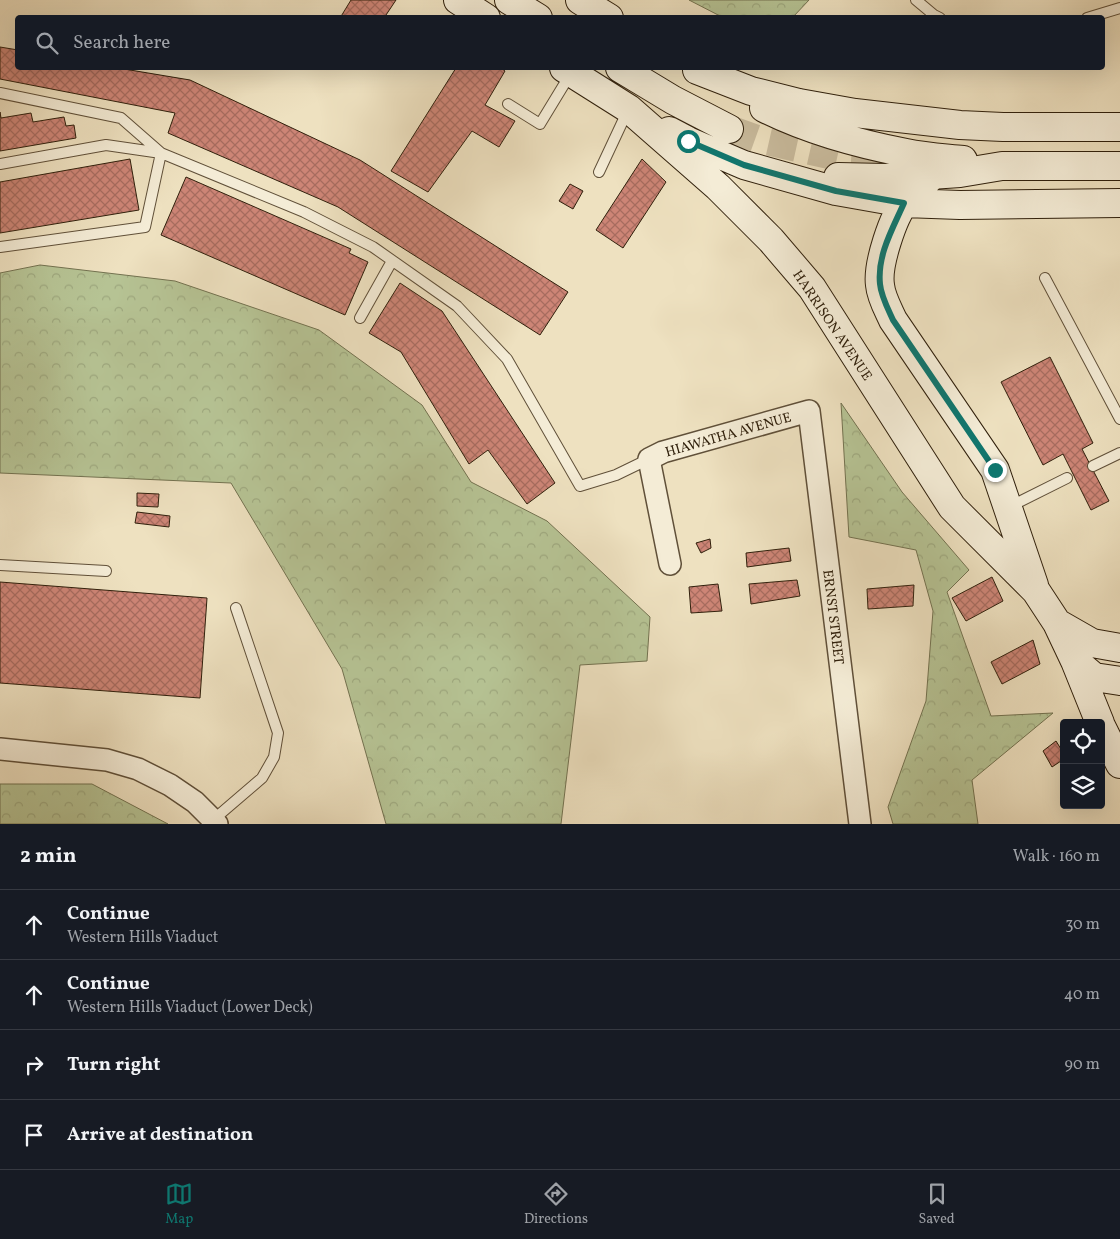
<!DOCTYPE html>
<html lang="en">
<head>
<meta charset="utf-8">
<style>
  body { margin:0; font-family:Vollkorn,serif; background:#242831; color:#f1f3f6 }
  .controls { position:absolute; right:15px; bottom:15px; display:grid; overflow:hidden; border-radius:5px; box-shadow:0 5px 20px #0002 }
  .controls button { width:45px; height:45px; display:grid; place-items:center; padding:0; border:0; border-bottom:1px solid #363941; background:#171b24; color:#f1f3f6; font:25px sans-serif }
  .stop { position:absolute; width:15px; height:15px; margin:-11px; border:4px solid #0f766e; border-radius:50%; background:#fff }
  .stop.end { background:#0f766e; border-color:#fff; box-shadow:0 1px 5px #0008 }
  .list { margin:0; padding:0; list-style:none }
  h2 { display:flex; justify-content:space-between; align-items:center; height:65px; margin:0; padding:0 20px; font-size:21px }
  h2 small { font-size:16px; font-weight:400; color:#9ea1a6 }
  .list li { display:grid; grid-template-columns:32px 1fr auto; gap:15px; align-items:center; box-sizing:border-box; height:70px; padding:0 20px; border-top:1px solid #363941 }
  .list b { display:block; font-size:19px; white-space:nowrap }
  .list p { margin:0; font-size:16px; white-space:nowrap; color:#9ea1a6 }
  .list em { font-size:16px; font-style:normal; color:#9ea1a6 }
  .icon { flex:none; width:28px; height:28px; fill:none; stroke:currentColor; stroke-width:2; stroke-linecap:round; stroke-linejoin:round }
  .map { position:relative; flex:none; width:1120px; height:824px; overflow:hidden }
  .search { position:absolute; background:#171b24; box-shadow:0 5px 20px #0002; left:15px; right:15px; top:15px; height:55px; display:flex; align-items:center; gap:12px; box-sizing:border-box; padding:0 18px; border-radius:5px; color:#9ea1a6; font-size:19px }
  .sheet { height:345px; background:#171b24 }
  nav { display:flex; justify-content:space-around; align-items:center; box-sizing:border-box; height:70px; border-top:1px solid #363941; background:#171b24; font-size:14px; color:#9ea1a6 }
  nav a { display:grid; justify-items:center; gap:2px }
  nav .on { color:#0f766e }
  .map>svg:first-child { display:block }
  .forest { fill:url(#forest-crowns); stroke:#737250 }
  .building { fill:url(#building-cross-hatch); stroke:#30200c }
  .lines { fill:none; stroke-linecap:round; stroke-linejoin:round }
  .secondary-tunnel { stroke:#c8ba9c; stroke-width:28; stroke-dasharray:28 14; stroke-linecap:butt }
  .service-casing { stroke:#605039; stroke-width:12 }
  .minor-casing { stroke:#605039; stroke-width:24 }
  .secondary-casing { stroke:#30200c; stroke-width:30 }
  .service { stroke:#f4ecd6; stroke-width:10 }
  .minor { stroke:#f4ecd6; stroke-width:21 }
  .secondary { stroke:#f4ecd6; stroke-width:28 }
  .route { stroke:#0f766e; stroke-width:6 }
  .labels { text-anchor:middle; stroke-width:4; stroke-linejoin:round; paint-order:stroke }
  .street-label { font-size:14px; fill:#30200c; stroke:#f4ecd6 }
</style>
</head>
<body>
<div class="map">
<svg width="1120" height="824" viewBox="0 0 1120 824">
  <defs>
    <pattern id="forest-crowns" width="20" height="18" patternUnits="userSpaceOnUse" patternTransform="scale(1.25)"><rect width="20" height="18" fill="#b6c394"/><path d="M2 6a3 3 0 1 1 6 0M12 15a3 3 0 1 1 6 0" fill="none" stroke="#9da77e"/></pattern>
    <pattern id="building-cross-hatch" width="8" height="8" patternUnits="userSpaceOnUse" patternTransform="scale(1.25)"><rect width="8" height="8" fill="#cd8576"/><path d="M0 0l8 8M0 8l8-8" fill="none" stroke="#a76c5f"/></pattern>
  </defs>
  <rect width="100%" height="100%" fill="#eee1c0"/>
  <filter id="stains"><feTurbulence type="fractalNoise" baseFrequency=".004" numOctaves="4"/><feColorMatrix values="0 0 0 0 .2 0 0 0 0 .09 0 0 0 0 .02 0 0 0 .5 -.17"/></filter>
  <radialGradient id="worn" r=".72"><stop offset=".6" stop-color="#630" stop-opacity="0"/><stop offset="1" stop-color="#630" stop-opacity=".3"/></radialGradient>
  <!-- forest -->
  <path class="forest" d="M689 0H809L793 17H722Z
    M40 265 175 281 319 330 422 405 471 482 547 521 650 617 647 661 580 665 561 824H386L342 669 231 483 0 473V273Z
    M841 403 902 492 969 570 947 592 991 716 1053 713 972 780 978 824H893L888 807 926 701 933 611 916 550 849 537Z
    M0 784H92L168 824H0Z"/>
  <!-- building -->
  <path class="building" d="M351 0H396L384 18H340Z
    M0 47 18 50V68H118L190 80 360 160 568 292 540 335 338 207 168 133 175 113 0 79Z
    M456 68H501L505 71 485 105 515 121 499 147 472 131 428 192 391 171Z
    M0 112 1 118 31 113 33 122 64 117 66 126 74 125 76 138 0 151Z
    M130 159 139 210 0 233V182Z
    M642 159 666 182 623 248 596 230Z
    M186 177 351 249 349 253 368 262 345 315 161 235Z
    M570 184 583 191 573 209 559 201Z
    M400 283 442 311 555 483 527 504 488 450 469 464 401 352 369 333Z
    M1050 357 1093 443 1082 449 1109 501 1091 510 1063 454 1043 465 1001 382Z
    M137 493 159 494 158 507 137 506Z
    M137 512 170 516 169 527 135 523Z
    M710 539 711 548 701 553 696 543Z
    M789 548 791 561 747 567 746 553Z
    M992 577 1003 601 966 621 952 598Z
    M797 580 800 596 751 604 749 584Z
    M0 582 207 598 200 698 0 683Z
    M718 584 722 611 691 613 689 587Z
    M914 585 913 606 868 609 867 589Z
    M1033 640 1040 664 1002 684 991 662Z
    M1056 741 1064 754V759L1052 767 1043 751Z"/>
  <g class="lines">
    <!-- secondary-tunnel -->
    <path class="secondary-tunnel" d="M729 129 757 139 842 158 909 162"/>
    <defs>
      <path id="service" d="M916 0 934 15 940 18
        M1087 18 1120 8
        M0 93 121 118 161 153
        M508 104 540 124 571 73
        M0 164 106 145 161 153
        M599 172 628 110
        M0 247 145 227 161 153 304 212 373 247 457 306 507 359 580 486 616 475 649 459
        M1045 278 1120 419
        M360 318 392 261
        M1093 466 1120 453
        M1009 507 1067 478
        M0 565 106 571
        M213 820 262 778 274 757 278 733 236 608"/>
      <path id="minor" d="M670 564 649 459 663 452 809 411 860 824
        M0 749 107 760 138 769 170 785 195 802 217 824"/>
      <path id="secondary" d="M458 0 486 18
        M509 0 538 18
        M580 0 609 18
        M564 68 629 109 718 187 771 240 812 288 952 507 1036 591 1057 623 1075 661 1100 723
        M620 68 673 100 729 129
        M697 70 751 91 799 103 855 113 960 125 1003 127H1120
        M764 108C806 129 859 144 906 153 925 157 944 158 963 160
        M669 131 688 141 744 165 836 191 904 203 960 205 1120 203
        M933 175C924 183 914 192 906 201 893 216 877 265 880 285 881 297 888 309 893 320L995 470 1034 585
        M838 177 885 178 960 173 1002 166H1120
        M1057 623 1092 643 1120 648
        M1075 661 1094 677 1120 681
        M1101 726 1120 764"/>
    </defs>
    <!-- service casing -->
    <use href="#service" class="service-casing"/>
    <!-- minor casing -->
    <use href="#minor" class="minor-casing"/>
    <!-- secondary casing -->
    <use href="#secondary" class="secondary-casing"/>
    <!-- service -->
    <use href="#service" class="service"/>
    <!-- minor -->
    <use href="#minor" class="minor"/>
    <!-- secondary -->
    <use href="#secondary" class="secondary"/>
  </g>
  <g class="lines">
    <!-- route -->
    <path class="route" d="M688 141 744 165 836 191 904 203C893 228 877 255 880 284 881 296 888 309 893 320L995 470"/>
  </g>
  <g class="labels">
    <!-- street labels -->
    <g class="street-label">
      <text transform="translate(833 325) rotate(56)" y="5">HARRISON AVENUE</text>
      <text transform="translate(728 434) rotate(-16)" y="5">HIAWATHA AVENUE</text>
      <text transform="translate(834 617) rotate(83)" y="5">ERNST STREET</text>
    </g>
  </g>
  <rect width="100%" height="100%" filter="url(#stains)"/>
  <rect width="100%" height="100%" fill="url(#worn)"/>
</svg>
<div class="controls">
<button><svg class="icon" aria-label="locate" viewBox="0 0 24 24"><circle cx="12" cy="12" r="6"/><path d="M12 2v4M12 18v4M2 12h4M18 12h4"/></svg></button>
<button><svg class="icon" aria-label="layers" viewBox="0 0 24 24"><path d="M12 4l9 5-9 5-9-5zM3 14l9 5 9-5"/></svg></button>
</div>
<div class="stop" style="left:688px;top:141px"></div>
<div class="stop end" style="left:995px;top:470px"></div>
<div class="search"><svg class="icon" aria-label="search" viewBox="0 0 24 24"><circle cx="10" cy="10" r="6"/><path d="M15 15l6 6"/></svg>Search here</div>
</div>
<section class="sheet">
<h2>2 min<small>Walk · 160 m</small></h2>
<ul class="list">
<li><svg class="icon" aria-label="ahead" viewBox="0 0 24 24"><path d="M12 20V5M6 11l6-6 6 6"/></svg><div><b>Continue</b><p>Western Hills Viaduct</p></div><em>30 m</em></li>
<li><svg class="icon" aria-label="ahead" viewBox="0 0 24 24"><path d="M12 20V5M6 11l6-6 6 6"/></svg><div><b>Continue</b><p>Western Hills Viaduct (Lower Deck)</p></div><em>40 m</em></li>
<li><svg class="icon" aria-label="right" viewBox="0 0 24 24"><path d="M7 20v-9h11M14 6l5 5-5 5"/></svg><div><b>Turn right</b></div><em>90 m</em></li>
<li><svg class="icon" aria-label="arrive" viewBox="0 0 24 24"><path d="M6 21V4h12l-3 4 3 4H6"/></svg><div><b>Arrive at destination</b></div></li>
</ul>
</section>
<nav>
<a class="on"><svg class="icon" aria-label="map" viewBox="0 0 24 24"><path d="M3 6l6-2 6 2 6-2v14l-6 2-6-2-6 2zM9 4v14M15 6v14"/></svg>Map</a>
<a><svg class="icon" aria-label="directions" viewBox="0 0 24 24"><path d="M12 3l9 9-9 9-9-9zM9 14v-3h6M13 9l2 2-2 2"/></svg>Directions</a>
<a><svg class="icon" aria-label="saved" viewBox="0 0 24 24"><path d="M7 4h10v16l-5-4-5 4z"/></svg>Saved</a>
</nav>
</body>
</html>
